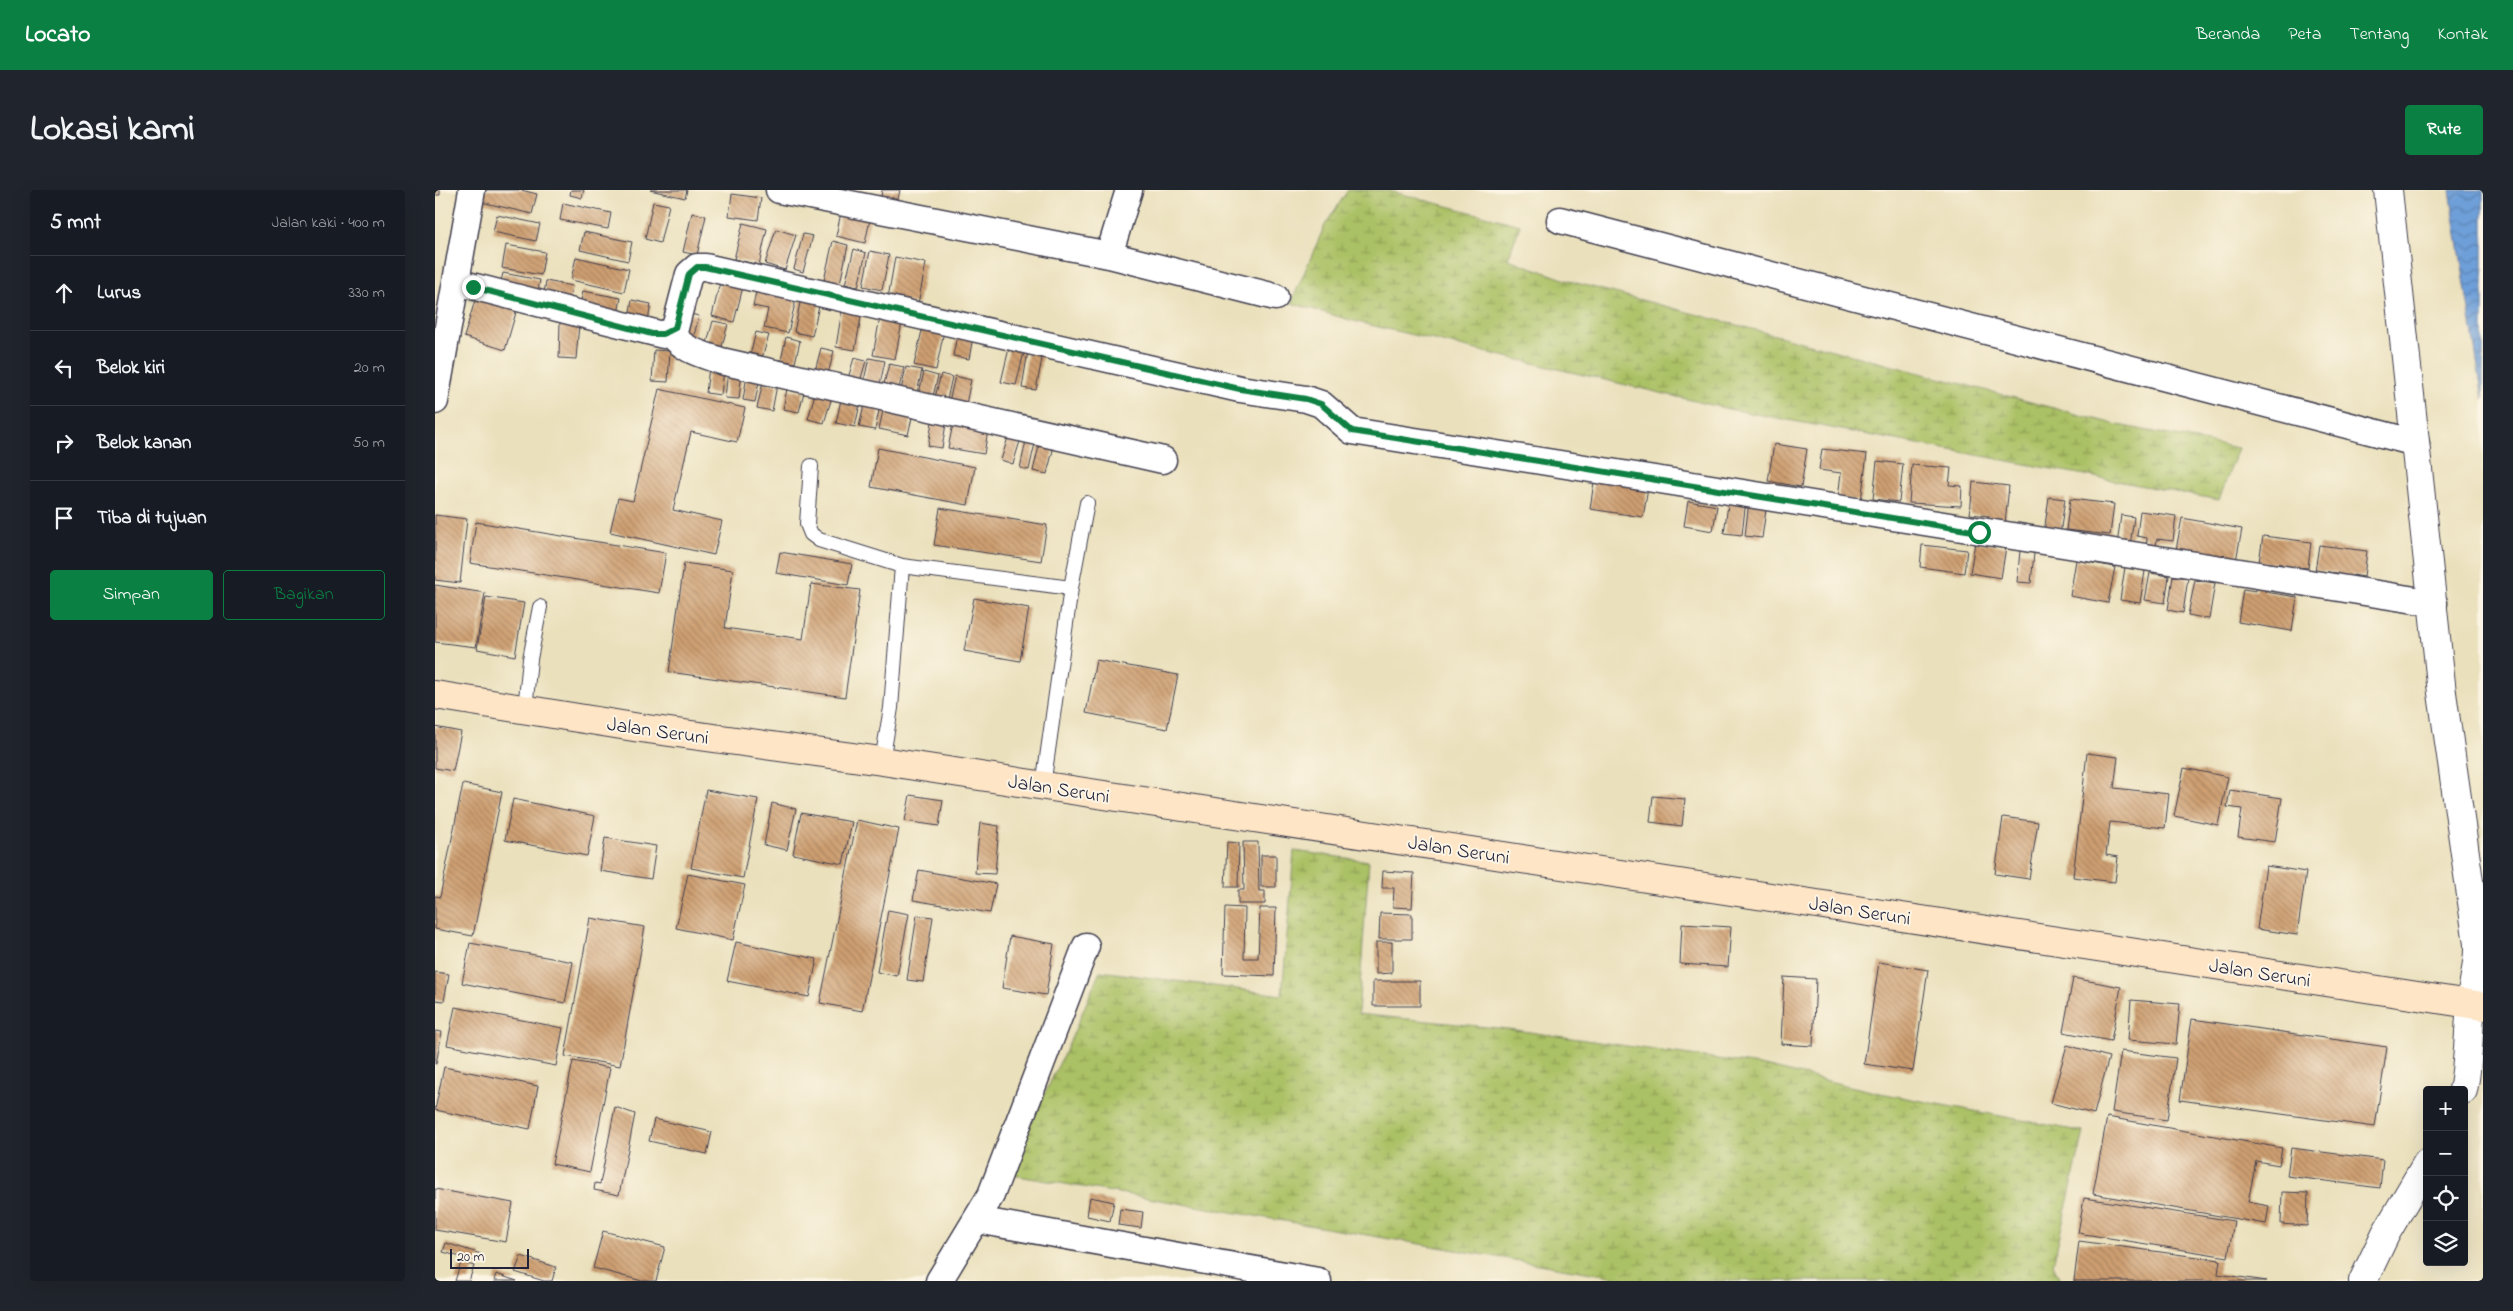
<!DOCTYPE html>
<html lang="id">
<head>
<meta charset="utf-8">
<style>
  body { margin:0; font-family:"Indie Flower",sans-serif; background:#20242c; color:#f1f3f6 }
  .controls { position:absolute; right:15px; bottom:15px; display:grid; overflow:hidden; border-radius:5px; box-shadow:0 5px 20px #0002 }
  .controls button { width:45px; height:45px; display:grid; place-items:center; padding:0; border:0; border-bottom:1px solid #363941; background:#171b24; color:#f1f3f6; font:25px sans-serif }
  .scale { position:absolute; left:15px; bottom:12px; width:79px; box-sizing:border-box; padding-left:5px; border:2px solid #22223b; border-top:0; font-size:14px; line-height:18px; white-space:nowrap; color:#22223b; -webkit-text-stroke:4px #fcf5e5; paint-order:stroke }
  .stop { position:absolute; width:15px; height:15px; margin:-11px; border:4px solid #0b8043; border-radius:50%; background:#fff }
  .stop.end { background:#0b8043; border-color:#fff; box-shadow:0 1px 5px #0008 }
  .list { margin:0; padding:0; list-style:none }
  h2 { display:flex; justify-content:space-between; align-items:center; height:65px; margin:0; padding:0 20px; font-size:21px }
  h2 small { font-size:16px; font-weight:400; color:#9ea1a6 }
  .list li { display:grid; grid-template-columns:32px 1fr auto; gap:15px; align-items:center; box-sizing:border-box; height:75px; padding:0 20px; border-top:1px solid #363941 }
  .list b { display:block; font-size:19px; white-space:nowrap }
  .list em { font-size:16px; font-style:normal; color:#9ea1a6 }
  .actions { display:flex; gap:10px; padding:15px 20px }
  .actions a { flex:1; padding:11px 0; border:1px solid #0b8043; border-radius:5px; text-align:center; font-size:18px; color:#0b8043 }
  .actions .main { background:#0b8043; color:#fff }
  .icon { flex:none; width:28px; height:28px; fill:none; stroke:currentColor; stroke-width:2; stroke-linecap:round; stroke-linejoin:round }
  .map { position:relative; flex:none; width:2048px; height:1091px; overflow:hidden; border-radius:5px }
  header { display:flex; align-items:center; gap:30px; box-sizing:border-box; height:70px; padding:0 25px; background:#0b8043; color:#fff }
  header strong { font-size:24px }
  nav { display:flex; gap:28px; margin-inline-start:auto; font-size:18px }
  .intro { display:flex; align-items:center; justify-content:space-between; box-sizing:border-box; height:120px; padding:0 30px }
  h1 { margin:0; font-size:35px }
  .button { padding:12px 22px; border-radius:5px; background:#0b8043; color:#fff; font-size:18px; font-weight:700 }
  main { display:flex; gap:30px; padding:0 30px }
  aside { flex:1; background:#171b24; border-radius:5px; box-shadow:0 5px 20px #0002 }
  .map>svg:first-child { display:block }
  .wetland { fill:url(#wetland-marsh); stroke:#667250 }
  .water { fill:url(#water-waves); stroke:#48608a }
  .building { fill:url(#building-back-hatch) }
  .lines { fill:none; stroke-linecap:round; stroke-linejoin:round }
  .service-casing { stroke:#403e4e; stroke-width:16 }
  .minor-casing { stroke:#403e4e; stroke-width:29 }
  .tertiary-casing { stroke:#403e4e; stroke-width:30 }
  .secondary-casing { stroke:#403e4e; stroke-width:30 }
  .service { stroke:#fff; stroke-width:14 }
  .minor { stroke:#fff; stroke-width:26 }
  .tertiary { stroke:#fff; stroke-width:28 }
  .secondary { stroke:#fde5c5; stroke-width:28 }
  .route { stroke:#0b8043; stroke-width:6 }
  .labels { text-anchor:middle; stroke-width:4; stroke-linejoin:round; paint-order:stroke }
  .street-label { font-size:20px; fill:#22223b; stroke:#fcf5e5 }
</style>
</head>
<body>
<header>
<strong>Locato</strong>
<nav><a>Beranda</a><a>Peta</a><a>Tentang</a><a>Kontak</a></nav>
</header>
<div class="intro"><h1>Lokasi kami</h1><a class="button">Rute</a></div>
<main>
<aside>
<h2>5 mnt<small>Jalan kaki · 400 m</small></h2>
<ul class="list">
<li><svg class="icon" aria-label="ahead" viewBox="0 0 24 24"><path d="M12 20V5M6 11l6-6 6 6"/></svg><div><b>Lurus</b></div><em>330 m</em></li>
<li><svg class="icon" aria-label="left" viewBox="0 0 24 24"><path d="M17 20v-9H6M10 6l-5 5 5 5"/></svg><div><b>Belok kiri</b></div><em>20 m</em></li>
<li><svg class="icon" aria-label="right" viewBox="0 0 24 24"><path d="M7 20v-9h11M14 6l5 5-5 5"/></svg><div><b>Belok kanan</b></div><em>50 m</em></li>
<li><svg class="icon" aria-label="arrive" viewBox="0 0 24 24"><path d="M6 21V4h12l-3 4 3 4H6"/></svg><div><b>Tiba di tujuan</b></div></li>
</ul>
<div class="actions"><a class="main">Simpan</a><a>Bagikan</a></div>
</aside>
<div class="map">
<svg width="2048" height="1091" viewBox="0 0 2048 1091">
  <defs>
    <pattern id="wetland-marsh" width="20" height="14" patternUnits="userSpaceOnUse" patternTransform="scale(1.25)"><rect width="20" height="14" fill="#abc165"/><path d="M1 5h8M5 5V1M11 12h8M15 12V8" fill="none" stroke="#8b9c54"/></pattern>
    <pattern id="water-waves" width="16" height="10" patternUnits="userSpaceOnUse" patternTransform="scale(1.25)"><rect width="16" height="10" fill="#6e9fd8"/><path d="M0 5q4-4 8 0t8 0" fill="none" stroke="#5a81b0"/></pattern>
    <pattern id="building-back-hatch" width="6" height="6" patternUnits="userSpaceOnUse" patternTransform="scale(1.25)"><rect width="6" height="6" fill="#ce9f71"/><path d="M-1 5l2 2M0 0l6 6M5-1l2 2" fill="none" stroke="#a7815e"/></pattern>
  </defs>
  <rect width="100%" height="100%" fill="#fcf5e5"/>
  <filter id="ink" filterUnits="userSpaceOnUse"><feTurbulence type="fractalNoise" baseFrequency=".02" numOctaves="2"/><feDisplacementMap in="SourceGraphic" scale="10" xChannelSelector="R" yChannelSelector="G"/><feConvolveMatrix kernelMatrix="1 2 1 2 8 2 1 2 1" color-interpolation-filters="sRGB"/></filter>
  <filter id="wash" filterUnits="userSpaceOnUse"><feTurbulence type="fractalNoise" baseFrequency=".0096" numOctaves="4" result="noise"/><feDisplacementMap in="SourceGraphic" scale="20" xChannelSelector="R" yChannelSelector="G"/><feGaussianBlur stdDeviation="1.12" result="paint"/><feColorMatrix in="noise" values="0 0 0 0 0 0 0 0 0 0 0 0 0 0 0 0 0 1.4 0 .05"/><feComposite in="paint" operator="in"/></filter>
  <g filter="url(#wash)">
    <rect width="100%" height="100%" fill="#eae0bc"/>
    <!-- wetland -->
    <path class="wetland" d="M913 0H951L1085 35 1073 69 1134 91 1683 235 1803 258 1784 310 1294 219 922 132 856 113 890 35Z
      M859 661 934 671 923 824 1073 839 1325 875 1440 902 1649 942 1618 1074 1625 1091H1204L571 984 636 849 665 781 847 805Z"/>
    <!-- water -->
    <path class="water" d="M2015 0H2048V209Z"/>
    <g id="blocks">
      <!-- building -->
      <path class="building" d="M0 0H5V5H0Z
        M49 0H86L102 4 97 24 46 12Z
        M136 0H149L147 8 135 5Z
        M215 0H252L250 8Z
        M447 0H465L463 9 446 6Z
        M297 4 326 8 323 30 294 26Z
        M218 12 234 15 225 53 210 49Z
        M128 13 176 23 173 39 125 30Z
        M407 18 436 25 430 53 401 46Z
        M257 23 271 26 262 65 248 62Z
        M62 25 105 34 101 51 58 42Z
        M308 33 332 39 324 75 299 69Z
        M341 39 361 45 350 80 330 74Z
        M149 42 197 52 193 71 145 60Z
        M368 44 378 46 368 82 359 79Z
        M398 51 413 55 405 94 389 90Z
        M71 55 110 62 106 85 67 78Z
        M419 59 431 63 423 97 410 94Z
        M435 61 454 65 447 100 428 96Z
        M141 67 194 79 189 102 136 90Z
        M460 67 491 73 483 114 453 108Z
        M68 83 105 90 102 106 64 99Z
        M286 88 309 93 299 132 277 126Z
        M111 91 137 96 134 113 108 109Z
        M322 97 362 105 353 143 329 138 333 119 318 116Z
        M148 101 186 108 183 124 145 116Z
        M367 103 386 107 377 146 359 142Z
        M41 107 82 119 70 160 29 147Z
        M197 110 216 114 213 131 194 127Z
        M408 113 428 117 420 160 401 157Z
        M446 122 468 127 460 169 438 165Z
        M251 123 264 126 257 153 244 149Z
        M278 131 293 134 286 160 271 157Z
        M125 132 144 134 141 169 124 168Z
        M489 132 510 136 501 180 479 175Z
        M321 142 334 145 327 168 315 165Z
        M522 145 538 147 534 169 518 166Z
        M351 147 365 151 360 173 346 170Z
        M576 150 591 154 581 195 566 192Z
        M594 155 609 158 601 200 587 198Z
        M386 158 399 161 393 184 380 181Z
        M219 160 235 161 233 192 217 191Z
        M419 168 431 171 424 195 412 192Z
        M434 168 450 171 444 199 428 195Z
        M454 174 469 177 463 202 448 198Z
        M274 177 289 180 286 205 271 203Z
        M471 177 487 180 481 208 465 205Z
        M293 180 307 182 304 209 290 208Z
        M489 182 503 186 497 210 483 207Z
        M506 184 517 187 511 214 499 211Z
        M312 185 325 187 320 212 308 210Z
        M520 186 536 190 530 219 513 216Z
        M328 192 342 195 337 221 322 218Z
        M224 199 310 218 302 252 256 242 238 320 287 331 279 365 175 342 183 308 198 311Z
        M352 199 369 202 364 222 348 219Z
        M381 200 398 204 389 233 373 229Z
        M407 205 426 209 420 237 401 233Z
        M430 211 445 215 440 240 424 237Z
        M449 216 478 223 473 245 444 239Z
        M498 226 512 228 507 258 493 256Z
        M518 234 553 240 549 264 513 258Z
        M574 244 586 248 578 274 566 270Z
        M591 251 600 253 594 280 585 278Z
        M605 252 619 256 612 284 598 281Z
        M1339 254 1372 259 1366 297 1333 291Z
        M443 258 540 277 533 315 436 297Z
        M1387 259 1432 264 1426 311 1403 308 1406 283 1384 280Z
        M1442 271 1468 274 1464 312 1438 309Z
        M1477 275 1516 278 1514 295 1527 296 1526 316 1474 313Z
        M1160 285 1214 293 1208 327 1155 319Z
        M1538 292 1574 296 1570 334 1553 332 1554 326 1535 324Z
        M1614 307 1630 309 1625 345 1609 343Z
        M1294 308 1311 310 1307 345 1289 343Z
        M1635 309 1679 314 1675 345 1631 340Z
        M1253 311 1282 316 1278 341 1249 336Z
        M1314 311 1332 313 1327 348 1310 346Z
        M505 318 612 335 606 371 499 355Z
        M1705 321 1741 326 1738 351 1722 349 1720 362 1711 361 1712 348 1702 346Z
        M0 325 32 329 25 393 0 390Z
        M1686 325 1699 327 1695 356 1682 355Z
        M1747 328 1807 339 1800 376 1740 365Z
        M41 332 231 363 224 403 35 373Z
        M1828 346 1876 352 1873 378 1862 377 1861 385 1846 384 1847 374 1824 372Z
        M1540 352 1571 357 1566 388 1535 383Z
        M1487 355 1532 360 1529 383 1485 377Z
        M1884 355 1932 361 1929 387 1918 385 1917 394 1902 392 1903 383 1880 381Z
        M1585 361 1599 363 1596 393 1582 392Z
        M345 362 417 374 413 395 341 383Z
        M1641 370 1680 377 1673 413 1635 406Z
        M249 373 298 380 290 438 368 449 376 394 425 400 410 507 234 482Z
        M1690 377 1710 381 1705 413 1685 410Z
        M1715 383 1734 386 1730 413 1710 410Z
        M1738 386 1753 388 1748 423 1733 420Z
        M1760 390 1780 393 1774 429 1753 425Z
        M1823 392 1831 393 1830 402 1862 407 1857 441 1803 432 1808 399 1821 401Z
        M0 395 50 403 41 457 0 452Z
        M51 407 89 413 80 466 42 459Z
        M539 408 594 418 585 471 529 461Z
        M661 470 743 485 732 539 651 523Z
        M0 537 26 542 18 581 0 578Z
        M1652 563 1683 567 1679 598 1734 604 1730 638 1675 632 1671 665 1683 667 1680 692 1638 687Z
        M1749 578 1793 587 1783 635 1739 626Z
        M28 594 67 602 38 746 0 739V706L5 707Z
        M271 600 323 609 308 688 256 678Z
        M1795 600 1847 608 1840 652 1803 647 1807 619 1792 617Z
        M475 605 508 610 504 636 470 631Z
        M1218 606 1250 609 1247 636 1215 632Z
        M78 609 160 626 152 666 70 650Z
        M337 613 361 619 352 660 329 655Z
        M366 623 417 632 408 674 358 664Z
        M1568 627 1603 632 1594 689 1560 684Z
        M422 630 464 639 427 821 385 813Z
        M545 633 564 636 560 684 540 683Z
        M170 648 221 656 216 689 165 681Z
        M792 652 804 653 803 697H790Z
        M808 652H823L824 701H830V714H803V700H809Z
        M826 665H841V697H826Z
        M1831 676 1871 682 1862 745 1822 739Z
        M484 680 561 694 555 723 478 710Z
        M948 681 979 683 977 718 958 717 959 698H947Z
        M253 684 310 695 298 750 241 738Z
        M790 717 810 718 809 768H823L825 718H841L839 786 788 784Z
        M453 720 474 724 462 786 442 782Z
        M945 723 977 724V749H944Z
        M482 725 498 727 488 792 472 790Z
        M155 728 210 737 185 876 130 866Z
        M1247 734 1296 737 1293 777 1245 774Z
        M575 746 619 754 611 805 567 798Z
        M301 752 382 769 374 807 292 791Z
        M941 752H957V783L941 784Z
        M35 753 138 772 130 813 27 793Z
        M1444 772 1493 780 1478 881 1429 874Z
        M0 782 14 784 9 811 0 810Z
        M1349 787 1381 789 1378 856 1346 854Z
        M1638 788 1686 797 1676 851 1628 842Z
        M938 791H985V816H938Z
        M1696 810 1745 814 1741 854 1693 850Z
        M20 817 128 838 121 876 12 855Z
        M1757 829 1952 857 1940 937 1745 910Z
        M0 841 7 842 1 874H0Z
        M1632 855 1674 867 1659 924 1616 913Z
        M1686 861 1741 868 1732 930 1677 922Z
        M138 871 175 878 155 982 117 974Z
        M9 877 103 896 95 939 0 920Z
        M180 917 200 924 184 1005 159 1000 160 993 165 994Z
        M1672 927 1847 958 1844 975 1821 971 1813 1012 1834 1016 1831 1034 1658 1004Z
        M219 929 277 942 272 964 214 951Z
        M1856 958 1948 970 1945 998 1852 986Z
        M0 999 78 1013 71 1052 0 1040Z
        M1847 1002 1873 1003 1872 1036 1846 1034Z
        M655 1007 679 1012 675 1031 652 1026Z
        M1649 1008 1799 1031 1793 1067 1643 1043Z
        M685 1019 708 1022 706 1038 683 1035Z
        M168 1041 230 1057 221 1091H207L158 1078Z
        M1644 1051 1785 1070 1783 1084 1832 1091H1639Z
        M11 1053 46 1064 44 1072 8 1062Z
        M86 1066 121 1077 117 1091H109L80 1082Z
        M26 1072 39 1076 34 1091H20Z
        M61 1084 82 1091H59Z"/>
    </g>
  </g>
  <g filter="url(#ink)">
    <use href="#blocks" fill-opacity="0" stroke="#403e4e" stroke-width="1"/>
    <g class="lines">
      <defs>
        <path id="service" d="M376 276 372 334 376 344 384 350 467 376 456 518 447 571
          M467 376 636 398
          M90 519 95 469 105 417
          M608 596 636 398 652 313"/>
        <path id="minor" d="M344 0 674 65 840 107
          M1125 30 1981 253
          M674 65 694 0
          M21 92 228 145 240 138 254 84 262 77H270L805 199 871 209 886 214 917 241 1999 413
          M234 142C250 161 263 163 286 171L728 270
          M0 211 37 0
          M542 1030 883 1091
          M504 1091 556 1005 651 756"/>
        <path id="tertiary" d="M1953 0 2007 503 2043 754C2044 775 2037 794 2036 815 2033 844 2034 872 2028 900
          M1928 1091 1951 1043 1992 973"/>
        <path id="secondary" d="M0 505 205 538 447 571 2048 816"/>
      </defs>
      <!-- service casing -->
      <use href="#service" class="service-casing"/>
      <!-- minor casing -->
      <use href="#minor" class="minor-casing"/>
      <!-- tertiary casing -->
      <use href="#tertiary" class="tertiary-casing"/>
      <!-- secondary casing -->
      <use href="#secondary" class="secondary-casing"/>
      <!-- service -->
      <use href="#service" class="service"/>
      <!-- minor -->
      <use href="#minor" class="minor"/>
      <!-- tertiary -->
      <use href="#tertiary" class="tertiary"/>
      <!-- secondary -->
      <use href="#secondary" class="secondary"/>
    </g>
  </g>
  <g class="lines" filter="url(#ink)">
    <!-- route -->
    <path class="route" d="M38 97 217 144H228L240 138 254 84 262 77H270L805 199 871 209 886 214 917 241 1544 342"/>
  </g>
  <g class="labels">
    <!-- street labels -->
    <g class="street-label">
      <text transform="translate(223 540) rotate(8)" y="7">Jalan Seruni</text>
      <text transform="translate(624 598) rotate(9)" y="7">Jalan Seruni</text>
      <text transform="translate(1024 659) rotate(9)" y="7">Jalan Seruni</text>
      <text transform="translate(1425 720) rotate(9)" y="7">Jalan Seruni</text>
      <text transform="translate(1825 782) rotate(9)" y="7">Jalan Seruni</text>
    </g>
  </g>
</svg>
<div class="controls">
<button>+</button>
<button>−</button>
<button><svg class="icon" aria-label="locate" viewBox="0 0 24 24"><circle cx="12" cy="12" r="6"/><path d="M12 2v4M12 18v4M2 12h4M18 12h4"/></svg></button>
<button><svg class="icon" aria-label="layers" viewBox="0 0 24 24"><path d="M12 4l9 5-9 5-9-5zM3 14l9 5 9-5"/></svg></button>
</div>
<div class="scale">20 m</div>
<div class="stop" style="left:1544px;top:342px"></div>
<div class="stop end" style="left:38px;top:97px"></div>
</div>
</main>
</body>
</html>
